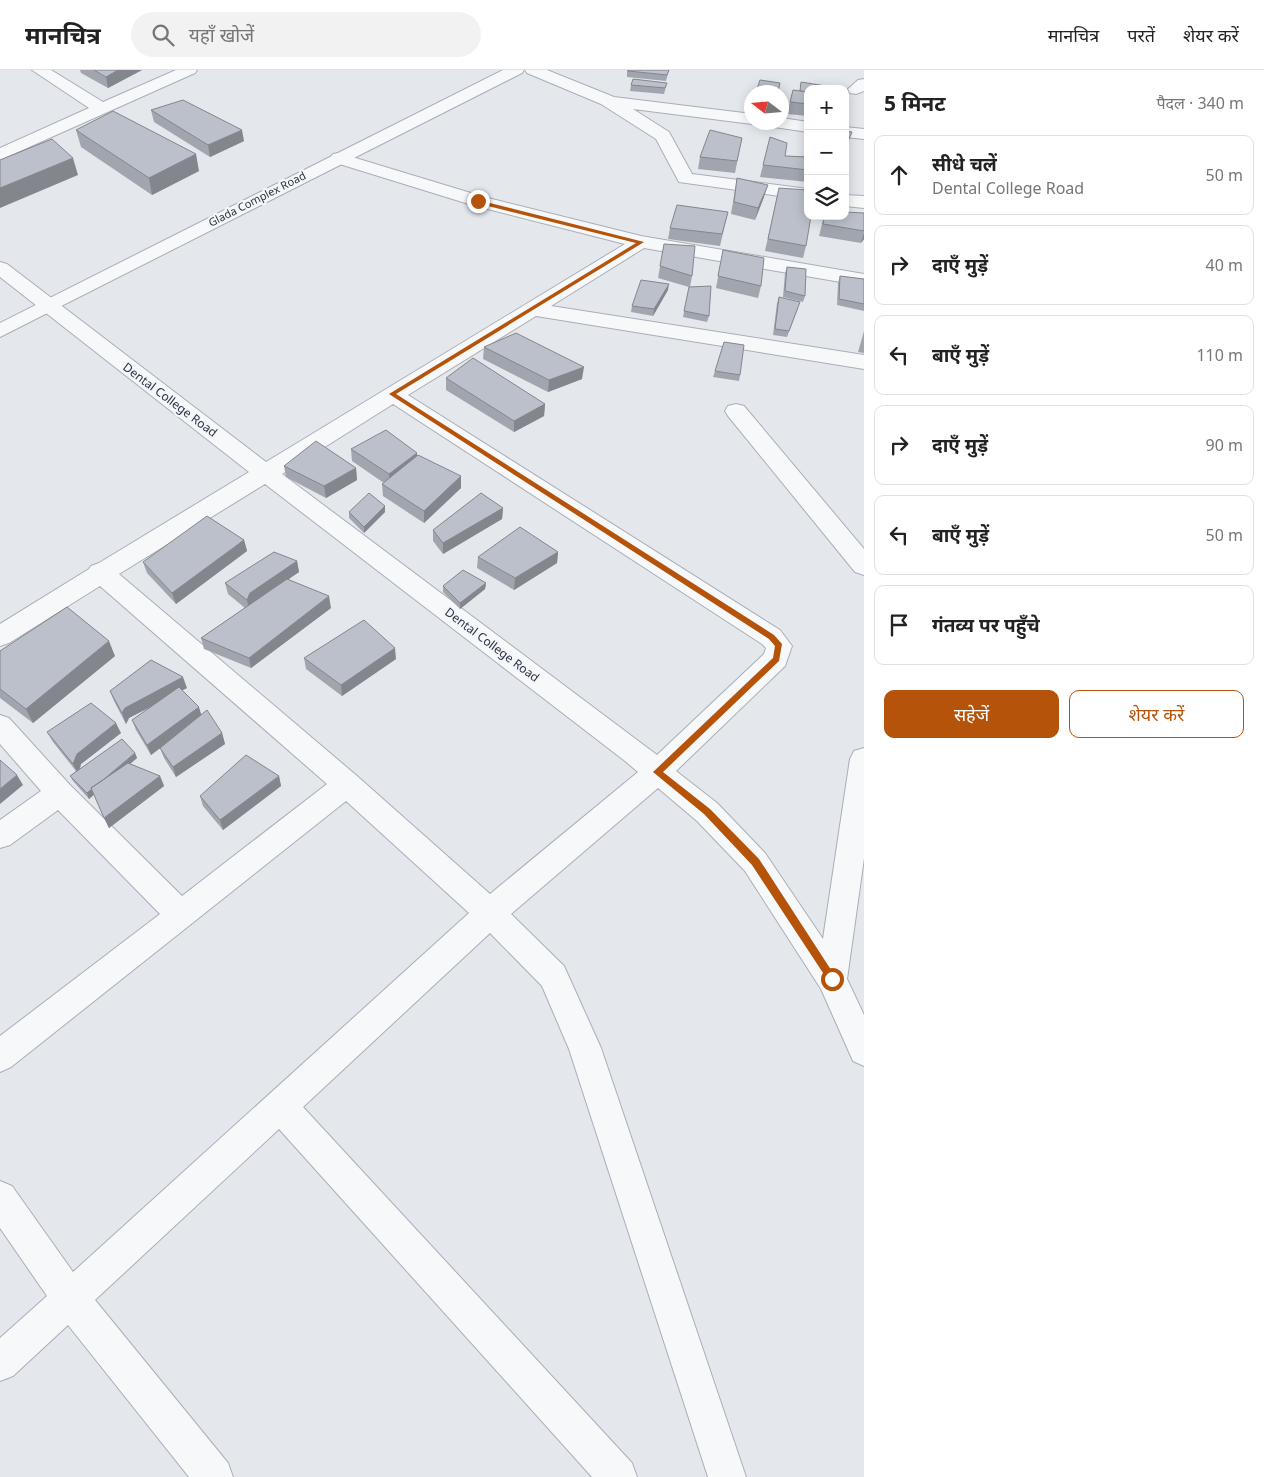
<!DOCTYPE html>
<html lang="hi">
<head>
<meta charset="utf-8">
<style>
  body { margin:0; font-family:"Noto Sans","Noto Sans Devanagari",sans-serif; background:#f2f2f2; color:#222 }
  .controls { position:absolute; right:15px; top:15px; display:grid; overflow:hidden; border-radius:10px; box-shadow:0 2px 12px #0003 }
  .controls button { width:45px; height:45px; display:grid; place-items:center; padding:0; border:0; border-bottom:1px solid #e0e0e0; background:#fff; color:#222; font:25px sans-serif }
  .compass { position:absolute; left:744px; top:15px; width:45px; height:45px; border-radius:50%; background:#fff; box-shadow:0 2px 12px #0003; rotate:286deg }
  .stop { position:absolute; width:15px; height:15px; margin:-11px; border:4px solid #b45309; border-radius:50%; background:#fff }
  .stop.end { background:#b45309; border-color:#fff; box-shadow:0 1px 5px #0008 }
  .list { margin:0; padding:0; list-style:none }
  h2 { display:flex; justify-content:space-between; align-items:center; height:65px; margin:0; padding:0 20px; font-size:21px }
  h2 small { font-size:16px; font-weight:400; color:#767676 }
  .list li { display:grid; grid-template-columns:32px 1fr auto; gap:15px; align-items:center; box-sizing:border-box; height:80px; margin:0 10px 10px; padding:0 10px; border:1px solid #e0e0e0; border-radius:10px }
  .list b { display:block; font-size:19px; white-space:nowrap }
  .list p { margin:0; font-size:16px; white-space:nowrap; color:#767676 }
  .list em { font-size:16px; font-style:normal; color:#767676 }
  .actions { display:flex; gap:10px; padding:15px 20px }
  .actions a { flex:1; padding:11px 0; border:1px solid #b45309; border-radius:10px; text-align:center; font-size:18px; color:#b45309 }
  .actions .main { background:#b45309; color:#fff }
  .icon { flex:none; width:28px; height:28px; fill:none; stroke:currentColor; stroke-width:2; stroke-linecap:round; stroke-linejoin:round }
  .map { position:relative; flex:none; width:864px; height:1407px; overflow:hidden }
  header { display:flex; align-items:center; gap:30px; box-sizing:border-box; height:70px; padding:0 25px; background:#fff; border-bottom:1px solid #e0e0e0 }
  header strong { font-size:24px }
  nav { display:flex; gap:28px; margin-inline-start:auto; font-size:18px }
  .search { width:350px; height:45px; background:#f2f2f2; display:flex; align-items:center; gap:12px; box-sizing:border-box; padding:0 18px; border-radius:28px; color:#767676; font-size:19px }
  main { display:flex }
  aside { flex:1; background:#fff }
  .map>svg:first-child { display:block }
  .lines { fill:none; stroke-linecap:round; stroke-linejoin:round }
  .minor-casing { stroke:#a9aeb7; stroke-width:2 }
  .tertiary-casing { stroke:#a9aeb7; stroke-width:2 }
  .minor { fill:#f7f8fa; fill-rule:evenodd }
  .tertiary { fill:#f7f8fa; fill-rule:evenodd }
  .wall { fill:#a1a5ae }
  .shaded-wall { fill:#83868d }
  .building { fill:#bbc0ca; stroke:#83868d }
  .route { fill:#b45309 }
  .labels { text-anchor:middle; stroke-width:4.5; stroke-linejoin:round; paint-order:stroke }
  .far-street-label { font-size:11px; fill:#2b3445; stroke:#f4f6f9 }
  .street-label { font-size:12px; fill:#2b3445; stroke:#f4f6f9 }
</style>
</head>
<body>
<header>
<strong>मानचित्र</strong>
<div class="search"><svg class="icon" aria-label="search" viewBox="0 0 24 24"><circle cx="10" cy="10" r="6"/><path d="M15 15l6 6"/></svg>यहाँ खोजें</div>
<nav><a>मानचित्र</a><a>परतें</a><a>शेयर करें</a></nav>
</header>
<main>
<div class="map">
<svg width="864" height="1407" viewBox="0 0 864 1407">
  <rect width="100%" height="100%" fill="#e4e7ec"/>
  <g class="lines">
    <defs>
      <path id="minor" d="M32 0H51L103 32 176 0H197L195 3 0 90V78L89 38Z
        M525 0H547L614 27 752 44V52L758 53 752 54 633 39 669 62 692 104 808 119V130L679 112 656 69 601 34 527 3Z
        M864 9V21L856 24 850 23 848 19 858 10Z
        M782 48 808 52V62L774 57 766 52H782Z
        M845 57 864 59V69L845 67Z
        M339 83 484 127 641 166 864 204V216L644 178 551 236 864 285V299L536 246 408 325 780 560 792 576 785 596 676 701 717 733 765 783 823 869 850 689 854 681 864 678V788L847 909 864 945V996L853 991 821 919 745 801 697 751 658 718 511 844 564 896 601 978 746 1407H708L569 979 542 916 490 863 303 1037 632 1393 637 1407H592L279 1059 95 1230 228 1393 233 1407H189L68 1255 13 1306 0 1311V1268L47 1226 0 1158V1111L12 1116 73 1202 469 843 346 731 11 997 0 1002V966L160 844 58 740 10 775 0 778V750L41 721 0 674V645L9 648 70 715 182 826 327 714 100 516 9 573 0 576V554L89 499 91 496 99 493 249 402 0 207V192L7 194 266 392 625 174 472 135 333 92 330 88 333 84ZM393 334 762 574 766 578 764 584 657 685 282 404ZM265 414 625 691 638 702 490 824 357 706 119 504Z
        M845 125 864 126V138L845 136Z
        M736 334 744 336 864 479V505L855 502 728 346 725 341 728 336Z"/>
      <path id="tertiary" d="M503 0H524L522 3 0 267V253Z"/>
    </defs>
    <!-- minor casing -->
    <use href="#minor" class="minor-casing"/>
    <!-- tertiary casing -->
    <use href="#tertiary" class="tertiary-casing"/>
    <!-- minor -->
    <use href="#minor" class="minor"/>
    <!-- tertiary -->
    <use href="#tertiary" class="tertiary"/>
  </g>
  <!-- wall -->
  <path class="wall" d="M80 0H142L108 18 81 3Z
    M627 0H669L666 11 627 7Z
    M801 12 808 19V46L787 44 793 20 800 21Z
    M667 13 664 24 630 21 631 15Z
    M151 40 244 71 210 87 154 52Z
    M76 60 199 101 152 125 81 77Z
    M770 67 785 86 808 87V112L760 107Z
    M742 68 735 103 698 99 700 87Z
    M737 108 764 127 755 150 731 144Z
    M779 118 806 176 803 188 765 181Z
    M728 142 720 176 668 169 670 158Z
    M864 143V169L861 173 819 166 824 146H845Z
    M664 174 692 206 690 217 709 246 707 252 683 247 689 217 658 208Z
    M723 180 761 216 758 228 716 218Z
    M787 197 805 226 803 232 783 227 785 203Z
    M840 206 864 209V241L837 235 838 213Z
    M668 220 653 246 631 242 632 236Z
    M779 227 798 238 787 267 773 265 777 233Z
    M864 261V283L858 282Z
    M484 277 582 309 548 322 483 289Z
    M715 301 740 305 739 311 713 307Z
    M446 308 545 334 544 346 514 362 446 320Z
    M351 379 417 383V386L461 418 424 453 383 426 382 414 384 413 352 391Z
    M284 396 356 398 357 410 326 428 286 407Z
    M385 436V442L364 463 349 448V442Z
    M503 438 502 449 443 484 433 471V460Z
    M244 470 247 481 176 534 147 503 143 492Z
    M558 482 557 493 514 520 477 498 478 487Z
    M297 491 299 502 288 509 331 538 251 598 204 579 201 568 245 538 228 524 225 513Z
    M486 513 485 519 460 539 443 522V516Z
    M0 581 115 586 33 653 0 628Z
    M304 588 396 589 342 626 306 599Z
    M187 618 182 620 202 645 222 663 225 674 176 707 164 688 160 678 151 685 136 660 132 650 152 636 129 648 126 654 114 631 110 621Z
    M47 662 121 663 81 694 80 699 135 683 137 688 130 694 160 706 164 716 109 758 94 724 89 729 73 711 70 706 76 701 53 672Z
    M279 706 281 716 223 760 203 736 200 726Z"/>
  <!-- shaded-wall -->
  <path class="shaded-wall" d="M118 0H142L108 18 106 7Z
    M242 60 244 71 210 87 208 75Z
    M196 84 199 101 152 125 149 108Z
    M73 88 78 105 0 138V118Z
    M768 115 764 127 755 150 758 138Z
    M864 163V169L861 173Z
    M669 214 668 220 653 246 654 239Z
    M584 297 582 309 548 322 549 310Z
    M545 334 544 346 514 362V351Z
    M417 383V395L389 416V404Z
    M356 398 357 410 326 428 324 416Z
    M461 406V418L424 453V441Z
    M385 436V442L364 463V457Z
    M503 438 502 449 443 484V473Z
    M244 470 247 481 176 534 172 523Z
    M558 482 557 493 514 520 515 508Z
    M297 491 299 502 253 534 249 541 247 530 250 523Z
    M486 513 485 519 460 539V533Z
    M329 526 331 538 251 598 249 588Z
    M109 571 115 586 33 653 26 639Z
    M395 578 396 589 342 626 341 615Z
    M183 607 187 618 129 648 126 654 122 643 125 638Z
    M199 637 202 647 151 685 147 675Z
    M116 653 121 663 81 694 78 704 73 694 77 684Z
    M222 663 225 674 176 707 173 697Z
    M135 683 137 688 89 729 87 723Z
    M17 705 23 715 0 734V719Z
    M160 706 164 716 109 758 104 748Z
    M279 706 281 716 223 760 220 750Z"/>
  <!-- building -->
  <path class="building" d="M94 0H118L106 7Z
    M628 0H669L667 5 628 1Z
    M633 9 667 13 665 18 631 15Z
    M760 10 780 13 778 22H756Z
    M801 12 844 19H808V22L800 21Z
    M793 20 808 22V34L790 32Z
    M183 30 242 60 208 75 151 40Z
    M113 41 196 84 149 108 76 60Z
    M710 60 742 68 737 91 700 87Z
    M845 61 852 62 845 78Z
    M770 67 787 73 785 86 808 87V100L763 95Z
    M52 69 73 88 0 118V90Z
    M737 108 768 115 758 138 734 132Z
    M779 118 808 120V146H811L806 176 768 169Z
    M677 135 728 142 722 164 670 158Z
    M845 142 864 143V161L823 154 824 146H845Z
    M664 174 695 176 692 206 660 196Z
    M723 180 764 188 761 216 718 206Z
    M787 197 806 199 805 226 785 221Z
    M840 206 864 209V234L839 229Z
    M641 210 669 214 654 239 632 236Z
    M711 216 709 246 684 241 689 217Z
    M779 227 800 232 789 261 775 259Z
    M516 263 584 297 549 310 484 277Z
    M724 272 744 275 740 305 715 301Z
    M473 288 545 334 514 351 446 308Z
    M386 360 417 383 389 404 351 379Z
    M316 371 356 398 324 416 284 396Z
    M418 385 461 406 424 441 382 414Z
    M369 423 385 436 364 457 349 442Z
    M481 423 503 438 443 473 433 460Z
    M207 446 244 470 172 523 143 492Z
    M520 457 558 482 515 508 478 487Z
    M274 482 297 491 250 523 247 530 225 513Z
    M463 500 486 513 460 533 443 516Z
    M287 509 329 526 249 588 201 568Z
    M67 537 109 571 26 639 0 619V581Z
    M364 550 395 578 341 615 304 588Z
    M151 590 183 607 125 638 122 643 110 621Z
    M179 617 199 637 147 675 132 650Z
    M91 633 116 653 77 684 73 694 47 662Z
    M207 640 222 663 173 697 160 678Z
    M122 669 135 683 103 710 91 718 92 719 87 723 70 706Z
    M246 685 279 706 220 750 200 726Z
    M0 690 17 705 0 719Z
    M128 693 160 706 104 748 91 718Z"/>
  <!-- route -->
  <path class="route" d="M478 130 644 172 396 324 774 565 782 574 779 591 663 702 710 739 759 789 835 906V912H829L752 795 704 744 653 702 773 588 775 576 769 569 389 324 636 173 476 133Z"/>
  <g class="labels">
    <!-- far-street labels -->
    <g class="far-street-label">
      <text transform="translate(257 129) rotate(-27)" y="4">Glada Complex Road</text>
    </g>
    <!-- street labels -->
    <g class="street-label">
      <text transform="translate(170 330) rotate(37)" y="4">Dental College Road</text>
      <text transform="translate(492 575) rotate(37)" y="4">Dental College Road</text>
    </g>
  </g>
</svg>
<div class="controls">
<button>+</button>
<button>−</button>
<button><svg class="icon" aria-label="layers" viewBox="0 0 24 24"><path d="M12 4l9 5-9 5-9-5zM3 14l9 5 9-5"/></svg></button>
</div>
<svg class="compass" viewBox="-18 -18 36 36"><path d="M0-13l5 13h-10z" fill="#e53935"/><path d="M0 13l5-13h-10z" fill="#767676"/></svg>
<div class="stop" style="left:832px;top:909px"></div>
<div class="stop end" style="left:478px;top:131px"></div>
</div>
<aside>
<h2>5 मिनट<small>पैदल · 340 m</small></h2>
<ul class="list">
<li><svg class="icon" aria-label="ahead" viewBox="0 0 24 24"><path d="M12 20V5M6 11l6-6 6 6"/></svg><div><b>सीधे चलें</b><p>Dental College Road</p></div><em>50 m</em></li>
<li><svg class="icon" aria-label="right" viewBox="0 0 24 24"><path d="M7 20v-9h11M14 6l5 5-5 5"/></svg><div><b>दाएँ मुड़ें</b></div><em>40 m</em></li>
<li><svg class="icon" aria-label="left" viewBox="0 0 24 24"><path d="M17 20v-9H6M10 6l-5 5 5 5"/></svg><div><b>बाएँ मुड़ें</b></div><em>110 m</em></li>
<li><svg class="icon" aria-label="right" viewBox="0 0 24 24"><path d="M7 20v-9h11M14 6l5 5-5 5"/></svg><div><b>दाएँ मुड़ें</b></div><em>90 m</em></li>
<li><svg class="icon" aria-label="left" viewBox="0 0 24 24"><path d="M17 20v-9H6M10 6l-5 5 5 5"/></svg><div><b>बाएँ मुड़ें</b></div><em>50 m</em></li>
<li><svg class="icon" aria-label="arrive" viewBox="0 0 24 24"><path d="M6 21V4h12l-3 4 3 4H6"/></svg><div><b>गंतव्य पर पहुँचे</b></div></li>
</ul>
<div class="actions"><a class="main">सहेजें</a><a>शेयर करें</a></div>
</aside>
</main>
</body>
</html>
